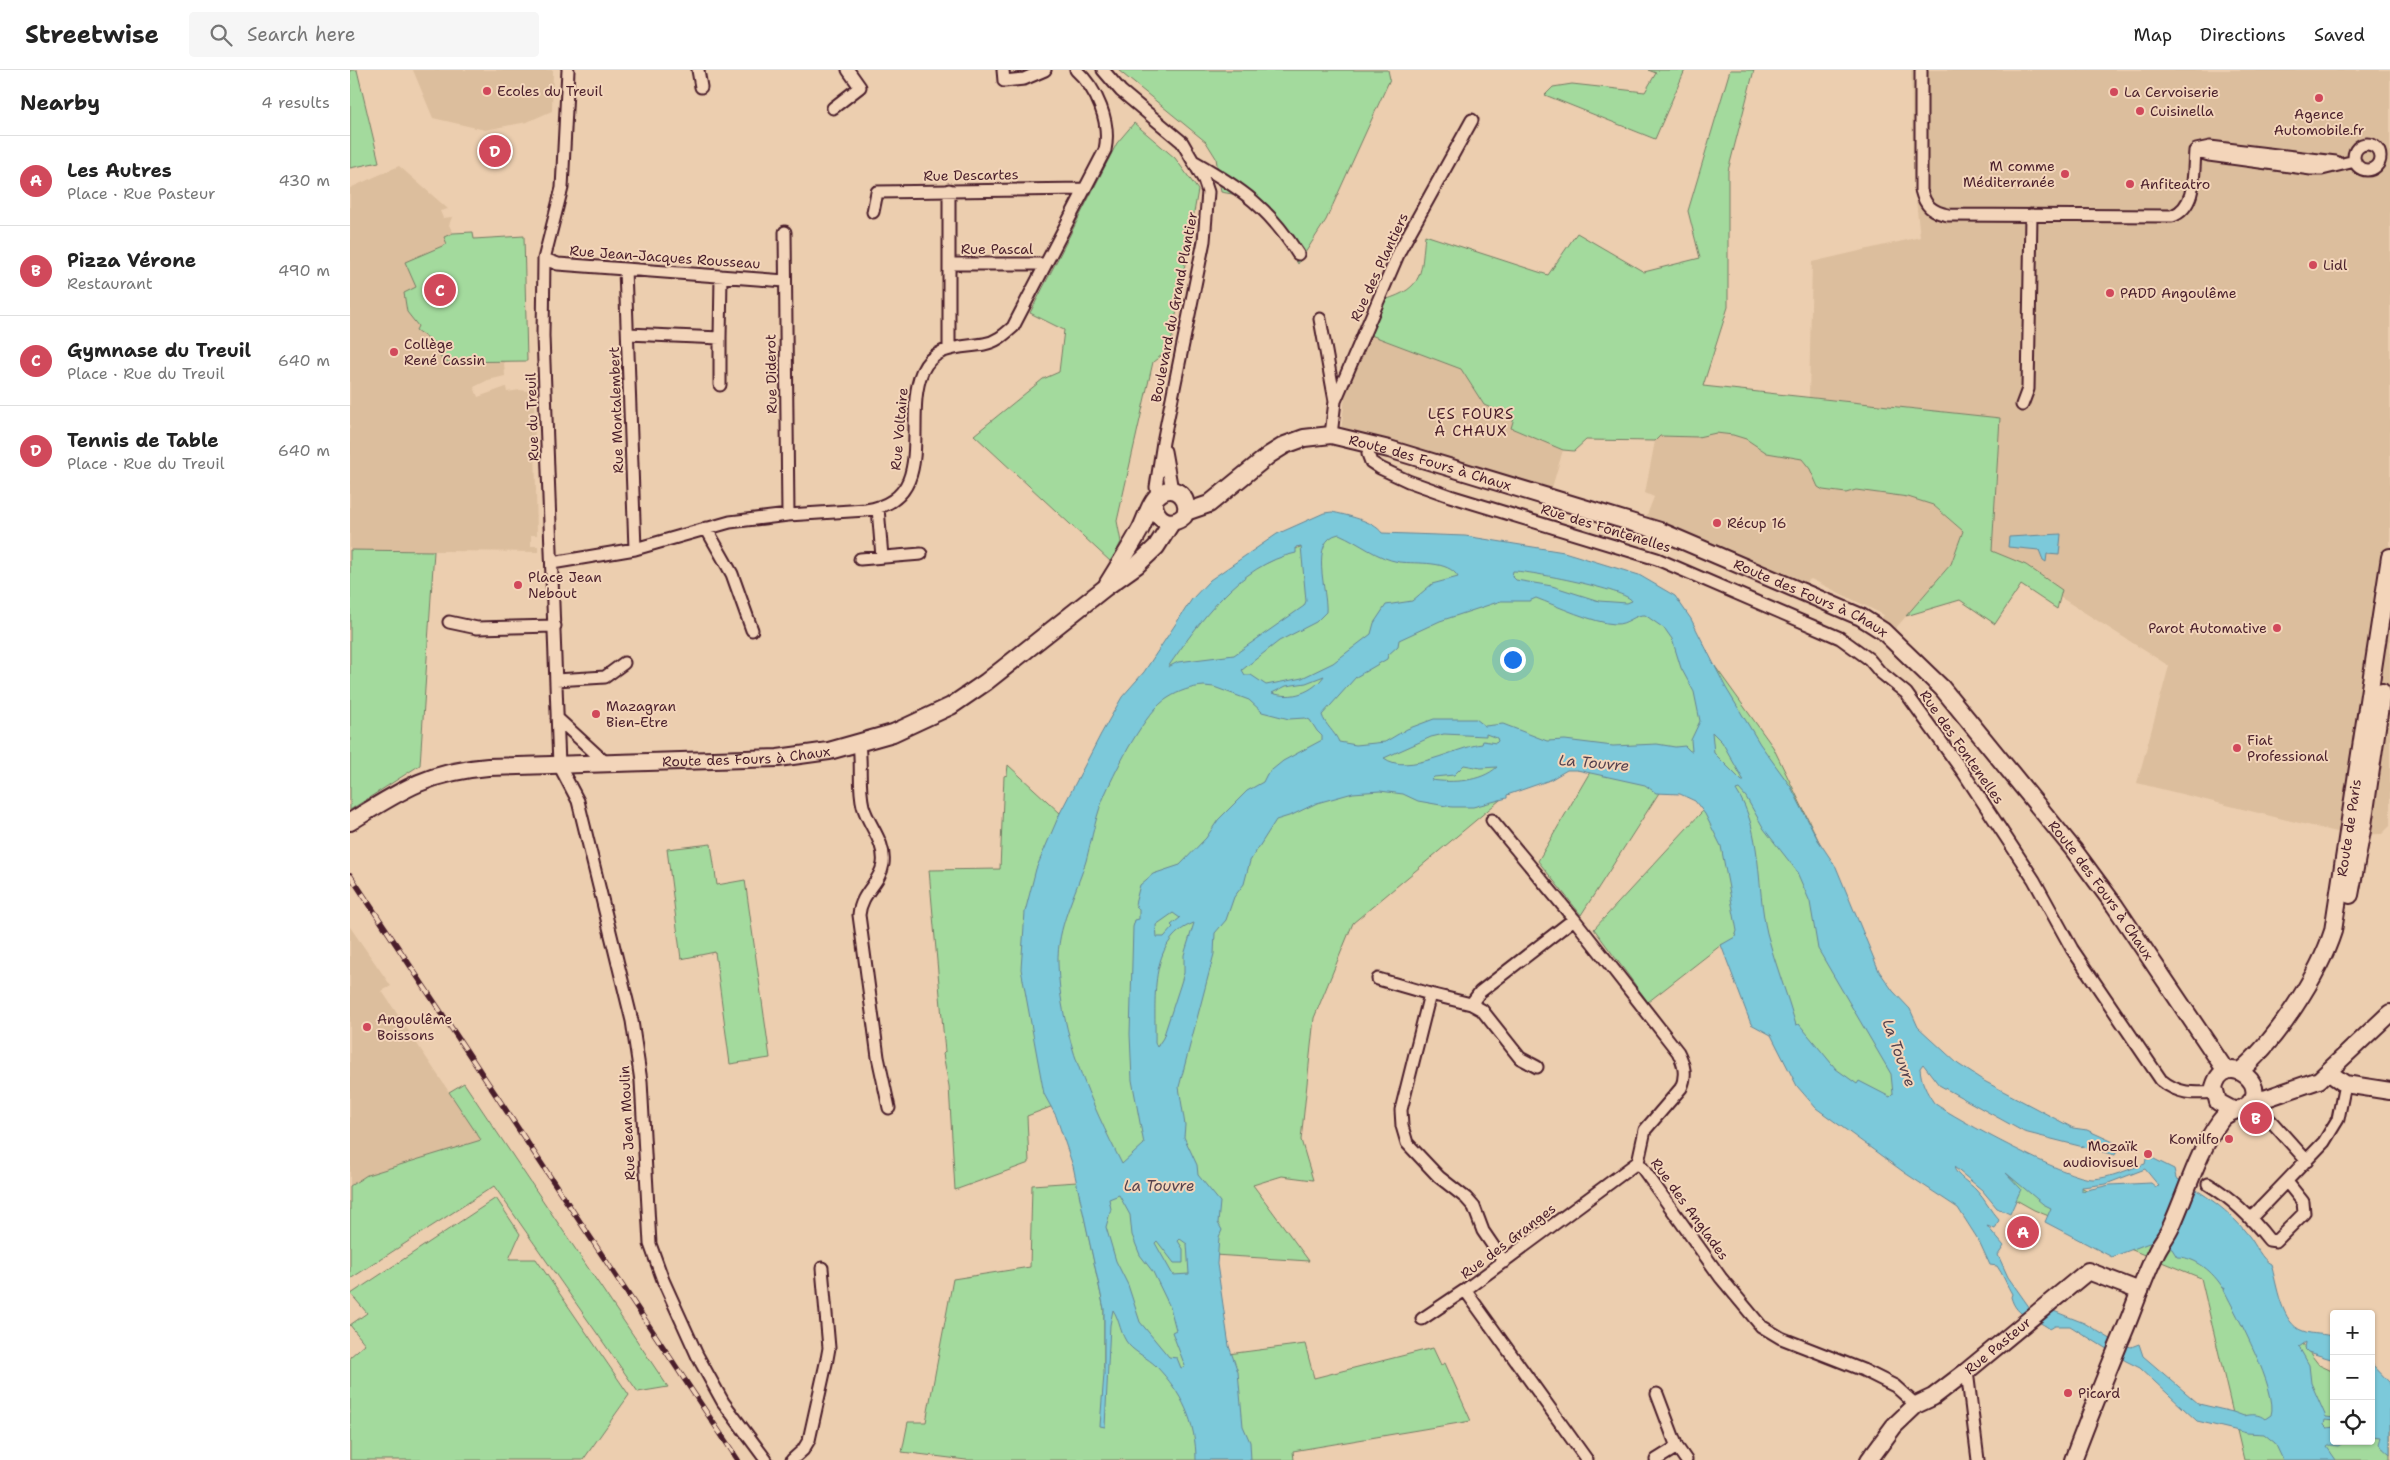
<!DOCTYPE html>
<html lang="en">
<head>
<meta charset="utf-8">
<style>
  body { margin:0; font-family:"Shantell Sans",sans-serif; background:#f6f6f6; color:#222 }
  .controls { position:absolute; right:15px; bottom:15px; display:grid; overflow:hidden; border-radius:5px; box-shadow:0 1px 4px #0004 }
  .controls button { width:45px; height:45px; display:grid; place-items:center; padding:0; border:0; border-bottom:1px solid #e0e0e0; background:#fff; color:#222; font:25px sans-serif }
  .you { position:absolute; left:1162px; top:589px; width:18px; height:18px; margin:-12px; border:4px solid #fff; border-radius:50%; background:#1a73e8; box-shadow:0 0 0 8px #1a73e833 }
  .badge { display:grid; place-items:center; width:32px; height:32px; border-radius:50%; background:#d1495b; color:#fff; font-size:16px; font-weight:700 }
  .pin { position:absolute; translate:-50% -50%; border:2px solid #fff; box-shadow:0 1px 5px #0006 }
  .list { margin:0; padding:0; list-style:none }
  h2 { display:flex; justify-content:space-between; align-items:center; height:65px; margin:0; padding:0 20px; font-size:21px }
  h2 small { font-size:16px; font-weight:400; color:#767676 }
  .list li { display:grid; grid-template-columns:32px 1fr auto; gap:15px; align-items:center; box-sizing:border-box; height:90px; padding:0 20px; border-top:1px solid #e0e0e0 }
  .list b { display:block; font-size:19px; white-space:nowrap }
  .list p { margin:0; font-size:16px; white-space:nowrap; color:#767676 }
  .list em { font-size:16px; font-style:normal; color:#767676 }
  .icon { flex:none; width:28px; height:28px; fill:none; stroke:currentColor; stroke-width:2; stroke-linecap:round; stroke-linejoin:round }
  .map { position:relative; flex:none; width:2040px; height:1390px; overflow:hidden }
  header { display:flex; align-items:center; gap:30px; box-sizing:border-box; height:70px; padding:0 25px; background:#fff; border-bottom:1px solid #e0e0e0 }
  header strong { font-size:24px }
  nav { display:flex; gap:28px; margin-inline-start:auto; font-size:18px }
  .search { width:350px; height:45px; background:#f6f6f6; display:flex; align-items:center; gap:12px; box-sizing:border-box; padding:0 18px; border-radius:5px; color:#767676; font-size:19px }
  main { display:flex }
  aside { flex:1; background:#fff }
  .map>svg:first-child { display:block }
  .built { fill:#dcbe9d }
  .green { fill:#a3da9d; stroke:#767c64 }
  .water { fill:#7bc9da; stroke:#678594; fill-rule:evenodd }
  .lines { fill:none; stroke-linecap:round; stroke-linejoin:round }
  .street-casing { stroke:#4a1f2b; stroke-width:15 }
  .secondary-casing { stroke:#4a1f2b; stroke-width:20 }
  .street { stroke:#f3d5ba; stroke-width:11 }
  .secondary { stroke:#f3d5ba; stroke-width:16 }
  .rail-casing { stroke:#4a1f2b; stroke-width:5.5 }
  .rail { stroke:#f3d5ba; stroke-width:4; stroke-dasharray:11; stroke-linecap:butt }
  .poi-dot { fill:#d1495b; stroke:#f3d5ba; stroke-width:2 }
  .labels { text-anchor:middle; stroke-width:4; stroke-linejoin:round; paint-order:stroke }
  .poi-label { font-size:14px; fill:#4a1f2b; stroke:#f3d5ba; text-anchor:start }
  .street-label { font-size:14px; fill:#4a1f2b; stroke:#f3d5ba }
  .neighbourhood-label { font-size:15px; letter-spacing:1px; fill:#4a1f2b; stroke:#f3d5ba }
  .water-label { font-size:15px; font-style:italic; fill:#54414e; stroke:#f3d5ba }
</style>
</head>
<body>
<header>
<strong>Streetwise</strong>
<div class="search"><svg class="icon" aria-label="search" viewBox="0 0 24 24"><circle cx="10" cy="10" r="6"/><path d="M15 15l6 6"/></svg>Search here</div>
<nav><a>Map</a><a>Directions</a><a>Saved</a></nav>
</header>
<main>
<aside>
<h2>Nearby<small>4 results</small></h2>
<ul class="list">
<li><span class="badge">A</span><div><b>Les Autres</b><p>Place · Rue Pasteur</p></div><em>430 m</em></li>
<li><span class="badge">B</span><div><b>Pizza Vérone</b><p>Restaurant</p></div><em>490 m</em></li>
<li><span class="badge">C</span><div><b>Gymnase du Treuil</b><p>Place · Rue du Treuil</p></div><em>640 m</em></li>
<li><span class="badge">D</span><div><b>Tennis de Table</b><p>Place · Rue du Treuil</p></div><em>640 m</em></li>
</ul>
</aside>
<div class="map">
<svg width="2040" height="1390" viewBox="0 0 2040 1390">
  <rect width="100%" height="100%" fill="#ecceaf"/>
  <filter id="ink" filterUnits="userSpaceOnUse"><feTurbulence type="fractalNoise" baseFrequency=".02" numOctaves="2"/><feDisplacementMap in="SourceGraphic" scale="10" xChannelSelector="R" yChannelSelector="G"/><feConvolveMatrix kernelMatrix="1 2 1 2 8 2 1 2 1" color-interpolation-filters="sRGB"/></filter>
  <g filter="url(#ink)">
    <!-- built -->
    <path class="built" d="M63 0H203L202 41 177 52 135 60 83 48Z
      M1561 0H2040V756L2032 764 1998 765 1787 713 1819 596 1710 527 1712 520 1676 495 1642 481 1650 348 1459 327 1462 192 1570 167 1563 103Z
      M49 96 98 139 90 141 93 148 102 147 99 155 103 163 94 167 97 174 66 217 68 256 66 260 84 273 93 292H154L155 306 138 310 124 317 128 327 156 317 157 322 170 320 178 321 184 330 187 465H181V476H188V482L0 480V118Z
      M1018 264 1111 299 1134 335 1164 348 1161 358 1213 380 1201 421 991 360 997 310Z
      M1366 363 1383 365 1396 369 1417 383 1452 389 1460 399 1468 417 1496 423 1506 420 1558 427 1583 435 1613 461 1601 494 1545 559 1531 549 1534 545 1461 509 1456 512 1295 450 1304 427 1295 423 1305 371 1310 366 1348 367Z
      M0 857 41 916 32 921 131 1070 17 1105 0 1116Z"/>
    <!-- green -->
    <path class="green" d="M0 0H7L29 92 0 98Z
      M768 0H1038L1040 9 976 150 948 194 926 157 893 126 871 122 866 88 856 72Z
      M1298 0H1335L1305 69 1195 25 1203 17 1222 14 1295 22 1306 3Z
      M1380 0H1404L1378 101V237L1353 316 1650 348 1642 481 1676 495 1712 520 1707 539 1671 515 1645 554 1610 530 1556 546 1601 494 1613 461 1583 435 1558 427 1506 420 1496 423 1473 420 1468 417 1460 399 1452 389 1417 383 1396 369 1383 365 1366 363 1348 367 1310 366 1305 371 1236 370 1224 381 1213 380 1161 358 1164 348 1134 335 1111 299 1018 264 1034 230C1075 218 1071 202 1075 165L1198 205 1227 163 1294 202 1350 188 1338 141Z
      M784 53 825 88 848 120 820 279 803 292 767 451 771 472 761 492 624 365 693 309 709 302 714 260 680 243 767 73Z
      M123 162 124 169 174 166 177 291 93 292 84 273 66 260 68 256 57 242 54 223 66 217 55 192 97 174 94 167 103 163Z
      M987 459 1151 481 1321 535 1423 677 1499 833 1563 994 1577 1037 1724 1113 1909 1217 1969 1295 1984 1302V1371H2021V1320L2040 1329V1390H1894L1851 1208 1684 1140 1463 1015 1403 863 1371 875 1298 932 1244 859 1361 732 1314 715 1231 845 1188 791 1240 702 1217 698 1156 725 1003 853 964 948 951 1070 963 1110 932 1106 903 1115 959 1191 864 1185 878 1284 955 1274 964 1308 1083 1278 1091 1295 1095 1293 1121 1351 943 1381 944 1390H616L552 1382 558 1352H576L603 1209 680 1197 682 1115 727 1112 754 1239V1299L761 1232 711 1033 677 1046 679 1093 605 1120 599 1016 593 984 595 982 579 800 650 799 654 706 657 705 658 695 710 743 842 547 880 511Z
      M0 480 84 481 70 695 0 740Z
      M361 774 367 815 395 810 420 988 380 994 365 882 331 889 317 779Z
      M114 1013 318 1317 288 1322 144 1116 0 1209V1116L17 1105 131 1070 99 1022Z
      M146 1128 170 1164 159 1189H186L279 1325 233 1390H0V1287L15 1274 0 1255 17 1243 1 1224Z"/>
    <!-- water -->
    <path class="water" d="M982 442C996 445 1024 451 1032 463L1115 466 1214 482 1289 505 1325 526 1341 549 1376 618 1410 674 1441 717 1468 770 1486 797 1529 901 1543 921 1560 939 1568 957 1608 994 1634 1011 1723 1058 1737 1060 1770 1075 1765 1085 1674 1062 1589 1015 1573 994 1570 998C1571 1012 1576 1021 1584 1033 1606 1049 1719 1110 1743 1109 1760 1108 1779 1099 1795 1094L1796 1089 1802 1088 1824 1099 1826 1108C1855 1124 1879 1140 1899 1166 1906 1175 1912 1190 1921 1194 1927 1214 1931 1254 1953 1261 1963 1265 1974 1263 1984 1267V1290L1958 1282 1955 1279 1956 1272 1949 1277 1959 1295 1961 1313 1976 1347 1984 1348V1351L1975 1350 1974 1355 1977 1358 1984 1357V1371H1997L1988 1376 1980 1375 1977 1377 1986 1390H1933L1925 1373 1914 1364 1897 1363 1847 1351 1790 1298 1776 1291 1720 1256H1705L1700 1259C1683 1246 1667 1249 1661 1227L1662 1224C1657 1216 1653 1204 1647 1196L1640 1195 1629 1171 1608 1138 1555 1103 1466 1038 1447 1016 1421 965 1401 954 1371 875 1385 867 1387 861 1371 776 1355 744 1345 731 1330 724 1306 723 1295 715 1227 700H1217L1200 710 1157 725V728L1123 737H1102L1068 731 1053 724 1030 721 1003 723 967 733 942 745 926 750 900 791 894 814 884 827 876 850 865 863 864 884 829 1017 835 1055 834 1067 847 1095 848 1105 870 1132 868 1153 872 1160 869 1167 867 1194 879 1276 888 1302 893 1356 900 1372 901 1390H846C846 1352 832 1323 806 1296 798 1288 786 1283 779 1275 770 1265 770 1250 763 1240L760 1255 755 1357 750 1356 754 1304V1239L723 1096 706 1046 694 1024 671 899 675 842 686 799 710 743 751 664 772 627 794 602 842 529 860 510 927 464 974 443ZM989 464C1010 473 1026 488 1049 492 1067 494 1099 490 1108 507L1082 514 1062 531 1036 535 1024 553 1021 564 983 593 952 608 916 615 901 605H895L892 600 929 571 966 552 976 542C978 522 958 470 989 464ZM951 476 956 531 954 536 884 585 828 592 818 597C848 554 889 494 946 483V477ZM1163 501C1180 501 1277 520 1282 531L1277 533 1249 531 1202 516 1166 510 1162 506ZM1186 528C1207 536 1244 553 1265 554 1277 555 1285 544 1295 545L1315 559 1322 569 1331 598 1344 622 1350 651 1341 670 1342 681H1340L1335 676 1325 677 1307 674 1263 676 1215 670 1197 671 1153 654 1135 656 1126 649H1084L1057 659 1035 672 1006 675 989 672C985 662 975 655 972 645L1006 607 1037 589 1038 585 1048 576 1049 570 1090 551 1151 531H1179ZM974 606C963 622 942 630 922 623L936 616 956 613ZM854 616 864 617 899 630 912 642 939 649 955 648 960 650 967 661 972 666V670L933 691 917 704 913 712 897 721 868 750 856 768 830 795 803 804 790 815 785 834 789 840V849L785 850 783 857 780 964 782 1010 794 1074 772 1094C740 1031 710 965 708 893 707 857 725 826 736 791 742 768 746 744 756 722 767 698 795 641 818 628 829 621 841 617 854 616ZM1362 662 1372 672 1394 711H1392L1364 683ZM1094 664 1136 666V664L1147 668 1148 671 1146 673 1133 671 1132 674C1106 677 1058 706 1034 688L1081 667ZM1114 695 1131 698 1147 697C1131 712 1102 713 1081 710L1084 707 1104 705ZM1389 719 1396 727 1414 759 1446 800 1460 832 1468 879 1541 1004 1543 1024 1540 1027 1509 1011 1507 1014 1486 999 1449 954 1446 955C1437 924 1425 894 1417 863 1406 816 1413 761 1386 720ZM823 843 830 848 821 855 823 857 814 867H807L806 855ZM844 853 834 885V903L830 916 813 968 807 977 805 973C806 933 797 870 844 853ZM1604 1097 1632 1120 1647 1138 1660 1144 1671 1119 1656 1103 1693 1134 1701 1138 1695 1152 1762 1187 1799 1173 1822 1179 1827 1187C1846 1187 1863 1202 1873 1218L1875 1217 1874 1220C1886 1244 1929 1322 1921 1345L1915 1349C1909 1344 1902 1344 1894 1346L1883 1342 1849 1334 1793 1286 1789 1274 1781 1277 1764 1271 1734 1253 1701 1240 1682 1241 1658 1207 1648 1185 1654 1176 1637 1156 1645 1159 1649 1150C1640 1141 1635 1129 1626 1120 1620 1113 1606 1106 1604 1097ZM1795 1099 1809 1116 1806 1117 1801 1113 1760 1115 1732 1121V1117L1756 1114ZM769 1125 780 1145 782 1165 790 1185 803 1202 820 1237 826 1260 822 1262 835 1296 831 1298 827 1288 819 1287 790 1252 778 1215 766 1191 756 1157 761 1139 759 1129ZM830 1169 837 1174 839 1204 823 1205 805 1173 807 1171 824 1193H833V1179L828 1171Z
      M1711 464 1709 485 1697 484 1696 492 1693 490 1689 480 1658 477 1659 467Z
      M2021 1293 2040 1313V1384L2029 1374 2031 1367 2021 1366Z"/>
    <g class="lines">
      <defs>
        <path id="street" d="M218 0 212 118 194 189 193 266 209 695 228 731 282 951 291 1011 300 1174 313 1210 347 1285 373 1332 416 1390
          M348 0 351 17
          M653 0 654 11 674 9 695 0
          M753 0 771 21 832 72 854 110 858 122 854 171 813 372 806 417 807 426
          M1571 0V120C1575 136 1582 142 1598 145L1822 146C1847 137 1843 103 1845 81
          M483 38 510 17 498 0
          M2004 87a13 13 0 1 1 26 0a13 13 0 1 1-26 0Z
          M1846 80 1860 77 1986 92
          M1845 81 1859 85 1961 99H1972L2005 91
          M845 92C892 119 919 138 948 184
          M599 120V194H695
          M523 142 527 122 735 119
          M435 162 438 445
          M194 189 208 194 435 211
          M599 194V278
          M275 199 285 479
          M970 249 985 331
          M278 264 370 268 371 206
          M370 268V315
          M1672 335 1678 319 1681 145
          M981 365 985 331 1050 180 1122 50
          M1020 373 1018 384 1021 392 1030 398 1058 411 1100 426 1307 489 1490 568 1519 589 1530 602 1556 623 1613 702 1684 810 1722 879 1811 1010C1828 1024 1843 1024 1864 1022
          M815 381 822 420
          M528 438 532 487
          M356 458 382 504 402 560
          M510 489 571 484
          M202 493 285 479 380 452 438 445 516 440C590 429 552 349 572 302 584 275 610 278 634 274 646 272 654 265 663 257L755 80C761 52 747 19 726 0
          M99 552 127 558 205 556
          M206 610 255 607 274 593
          M207 648 257 694
          M509 674C512 694 508 716 513 736 518 755 536 772 533 794 530 814 511 822 509 845L528 987 539 1038
          M1142 750 1224 849 1328 982C1334 994 1337 1005 1331 1018L1295 1060 1288 1092 1371 1208 1411 1256 1431 1268 1513 1300 1545 1316 1566 1335
          M1028 909 1080 924
          M1121 934 1132 940 1170 988 1187 997
          M1907 1031 1911 1040 1957 1091
          M1858 1114C1883 1129 1901 1147 1919 1170L1926 1171 1954 1143 1953 1132 1937 1112
          M1901 1148 1974 1072 1988 1049 1995 1014
          M1154 1192 1133 1161 1124 1137 1116 1128 1089 1107 1057 1073 1052 1056 1051 1040 1080 924 1121 934 1130 922 1224 849
          M1072 1249 1115 1220
          M1617 1301 1628 1390
          M1307 1324 1327 1377 1336 1390
          M442 1390 453 1380 459 1370 477 1289 479 1278 472 1198
          M1237 1390 1115 1220 1288 1092
          M1306 1390 1327 1377"/>
        <g id="secondary">
          <path id="s1" d="M836 442 859 434 919 385 935 375 954 368 981 365 1039 379 1310 461 1511 547 1533 561 1592 618 1723 779 1765 836 1876 1001"/>
          <path d="M758 513C769 495 780 478 790 460 796 449 800 430 811 423 826 413 842 430 834 446 821 458 806 450 804 434"/>
          <path id="s2" d="M0 752C50 721 77 702 138 697L428 688 479 681 543 663 601 636 636 612 756 517 787 495 806 477 822 452"/>
          <path d="M2000 825 2013 755 2032 622"/>
          <path id="s3" d="M1890 1001C1926 971 1969 905 1983 861L2040 487"/>
          <path d="M1978 1002 1995 1014 2040 1021"/>
          <path d="M1901 1031 1917 1028 1969 1010 2040 943"/>
          <path id="s4" d="M1519 1390 1544 1356 1566 1335 1583 1327 1617 1301 1738 1201 1790 1221"/>
          <path d="M1723 1390C1738 1350 1754 1310 1770 1271 1783 1242 1792 1211 1806 1183 1810 1174 1817 1166 1821 1157 1837 1122 1847 1083 1870 1051 1876 1042 1884 1042 1892 1038 1928 1022 1876 975 1864 1017L1868 1032 1883 1040"/>
        </g>
      </defs>
      <!-- street casing -->
      <use href="#street" class="street-casing"/>
      <!-- secondary casing -->
      <use href="#secondary" class="secondary-casing"/>
      <!-- street -->
      <use href="#street" class="street"/>
      <!-- secondary -->
      <use href="#secondary" class="secondary"/>
      <defs>
        <path id="rail" d="M0 805 388 1390"/>
      </defs>
      <!-- rail casing -->
      <use href="#rail" class="rail-casing"/>
      <!-- rail -->
      <use href="#rail" class="rail"/>
    </g>
  </g>
  <!-- markers -->
  <g class="poi-dot">
    <circle cx="137" cy="21" r="5"/>
    <circle cx="1764" cy="22" r="5"/>
    <circle cx="1969" cy="28" r="5"/>
    <circle cx="1790" cy="41" r="5"/>
    <circle cx="1715" cy="104" r="5"/>
    <circle cx="1780" cy="114" r="5"/>
    <circle cx="1963" cy="195" r="5"/>
    <circle cx="1760" cy="223" r="5"/>
    <circle cx="44" cy="282" r="5"/>
    <circle cx="1367" cy="453" r="5"/>
    <circle cx="168" cy="515" r="5"/>
    <circle cx="1927" cy="558" r="5"/>
    <circle cx="246" cy="644" r="5"/>
    <circle cx="1887" cy="678" r="5"/>
    <circle cx="17" cy="957" r="5"/>
    <circle cx="1879" cy="1069" r="5"/>
    <circle cx="1798" cy="1084" r="5"/>
    <circle cx="1718" cy="1323" r="5"/>
  </g>
  <g class="labels">
    <!-- poi labels -->
    <g class="poi-label">
      <text x="147" y="26">Ecoles du Treuil</text>
      <text x="1774" y="27">La Cervoiserie</text>
      <text x="1800" y="46">Cuisinella</text>
      <text x="1969" y="49" text-anchor="middle">Agence<tspan x="1969" dy="16">Automobile.fr</tspan></text>
      <text x="1705" y="101" text-anchor="end">M comme<tspan x="1705" dy="16">Méditerranée</tspan></text>
      <text x="1790" y="119">Anfiteatro</text>
      <text x="1973" y="200">Lidl</text>
      <text x="1770" y="228">PADD Angoulême</text>
      <text x="54" y="279">Collège<tspan x="54" dy="16">René Cassin</tspan></text>
      <text x="1377" y="458">Récup 16</text>
      <text x="178" y="512">Place Jean<tspan x="178" dy="16">Nebout</tspan></text>
      <text x="1917" y="563" text-anchor="end">Parot Automative</text>
      <text x="256" y="641">Mazagran<tspan x="256" dy="16">Bien-Etre</tspan></text>
      <text x="1897" y="675">Fiat<tspan x="1897" dy="16">Professional</tspan></text>
      <text x="27" y="954">Angoulême<tspan x="27" dy="16">Boissons</tspan></text>
      <text x="1869" y="1074" text-anchor="end">Komilfo</text>
      <text x="1788" y="1081" text-anchor="end">Mozaïk<tspan x="1788" dy="16">audiovisuel</tspan></text>
      <text x="1728" y="1328">Picard</text>
    </g>
    <!-- street labels -->
    <g class="street-label">
      <text transform="translate(621 105) rotate(-1)" y="5">Rue Descartes</text>
      <text x="647" y="184">Rue Pascal</text>
      <text transform="translate(315 187) rotate(4)" y="5">Rue Jean-Jacques Rousseau</text>
      <text transform="translate(1029 197) rotate(-65)" y="5">Rue des Plantiers</text>
      <text transform="translate(824 237) rotate(-79)" y="5">Boulevard du Grand Plantier</text>
      <text transform="translate(421 304) rotate(-91)" y="5">Rue Diderot</text>
      <text transform="translate(266 340) rotate(-92)" y="5">Rue Montalembert</text>
      <text transform="translate(182 347) rotate(-92)" y="5">Rue du Treuil</text>
      <text transform="translate(549 359) rotate(-85)" y="5">Rue Voltaire</text>
      <text dy="5" stroke="none"><textPath href="#s1" startOffset="271">Route des Fours à Chaux</textPath></text>
      <text transform="translate(1256 458) rotate(17)" y="5">Rue des Fontenelles</text>
      <text dy="5" stroke="none"><textPath href="#s1" startOffset="676">Route des Fours à Chaux</textPath></text>
      <text transform="translate(1612 677) rotate(55)" y="5">Rue des Fontenelles</text>
      <text dy="5" stroke="none"><textPath href="#s2" startOffset="409">Route des Fours à Chaux</textPath></text>
      <text dy="5" stroke="none"><textPath href="#s3" startOffset="274">Route de Paris</textPath></text>
      <text dy="5" stroke="none"><textPath href="#s1" startOffset="1095">Route des Fours à Chaux</textPath></text>
      <text transform="translate(277 1053) rotate(-93)" y="5">Rue Jean Moulin</text>
      <text transform="translate(1340 1139) rotate(54)" y="5">Rue des Anglades</text>
      <text transform="translate(1158 1171) rotate(-37)" y="5">Rue des Granges</text>
      <text dy="5" stroke="none"><textPath href="#s4" startOffset="174">Rue Pasteur</textPath></text>
    </g>
    <!-- neighbourhood labels -->
    <g class="neighbourhood-label">
      <text x="1121" y="349">LES FOURS<tspan x="1121" dy="17">À CHAUX</tspan></text>
    </g>
    <!-- water labels -->
    <g class="water-label">
      <text transform="translate(1244 693) rotate(5)" y="5">La Touvre</text>
      <text transform="translate(1549 983) rotate(70)" y="5">La Touvre</text>
      <text x="809" y="1121">La Touvre</text>
    </g>
  </g>
</svg>
<div class="controls">
<button>+</button>
<button>−</button>
<button><svg class="icon" aria-label="locate" viewBox="0 0 24 24"><circle cx="12" cy="12" r="6"/><path d="M12 2v4M12 18v4M2 12h4M18 12h4"/></svg></button>
</div>
<div class="you"></div>
<div class="pin badge" style="left:1673px;top:1162px">A</div>
<div class="pin badge" style="left:1906px;top:1048px">B</div>
<div class="pin badge" style="left:90px;top:220px">C</div>
<div class="pin badge" style="left:145px;top:81px">D</div>
</div>
</main>
</body>
</html>
